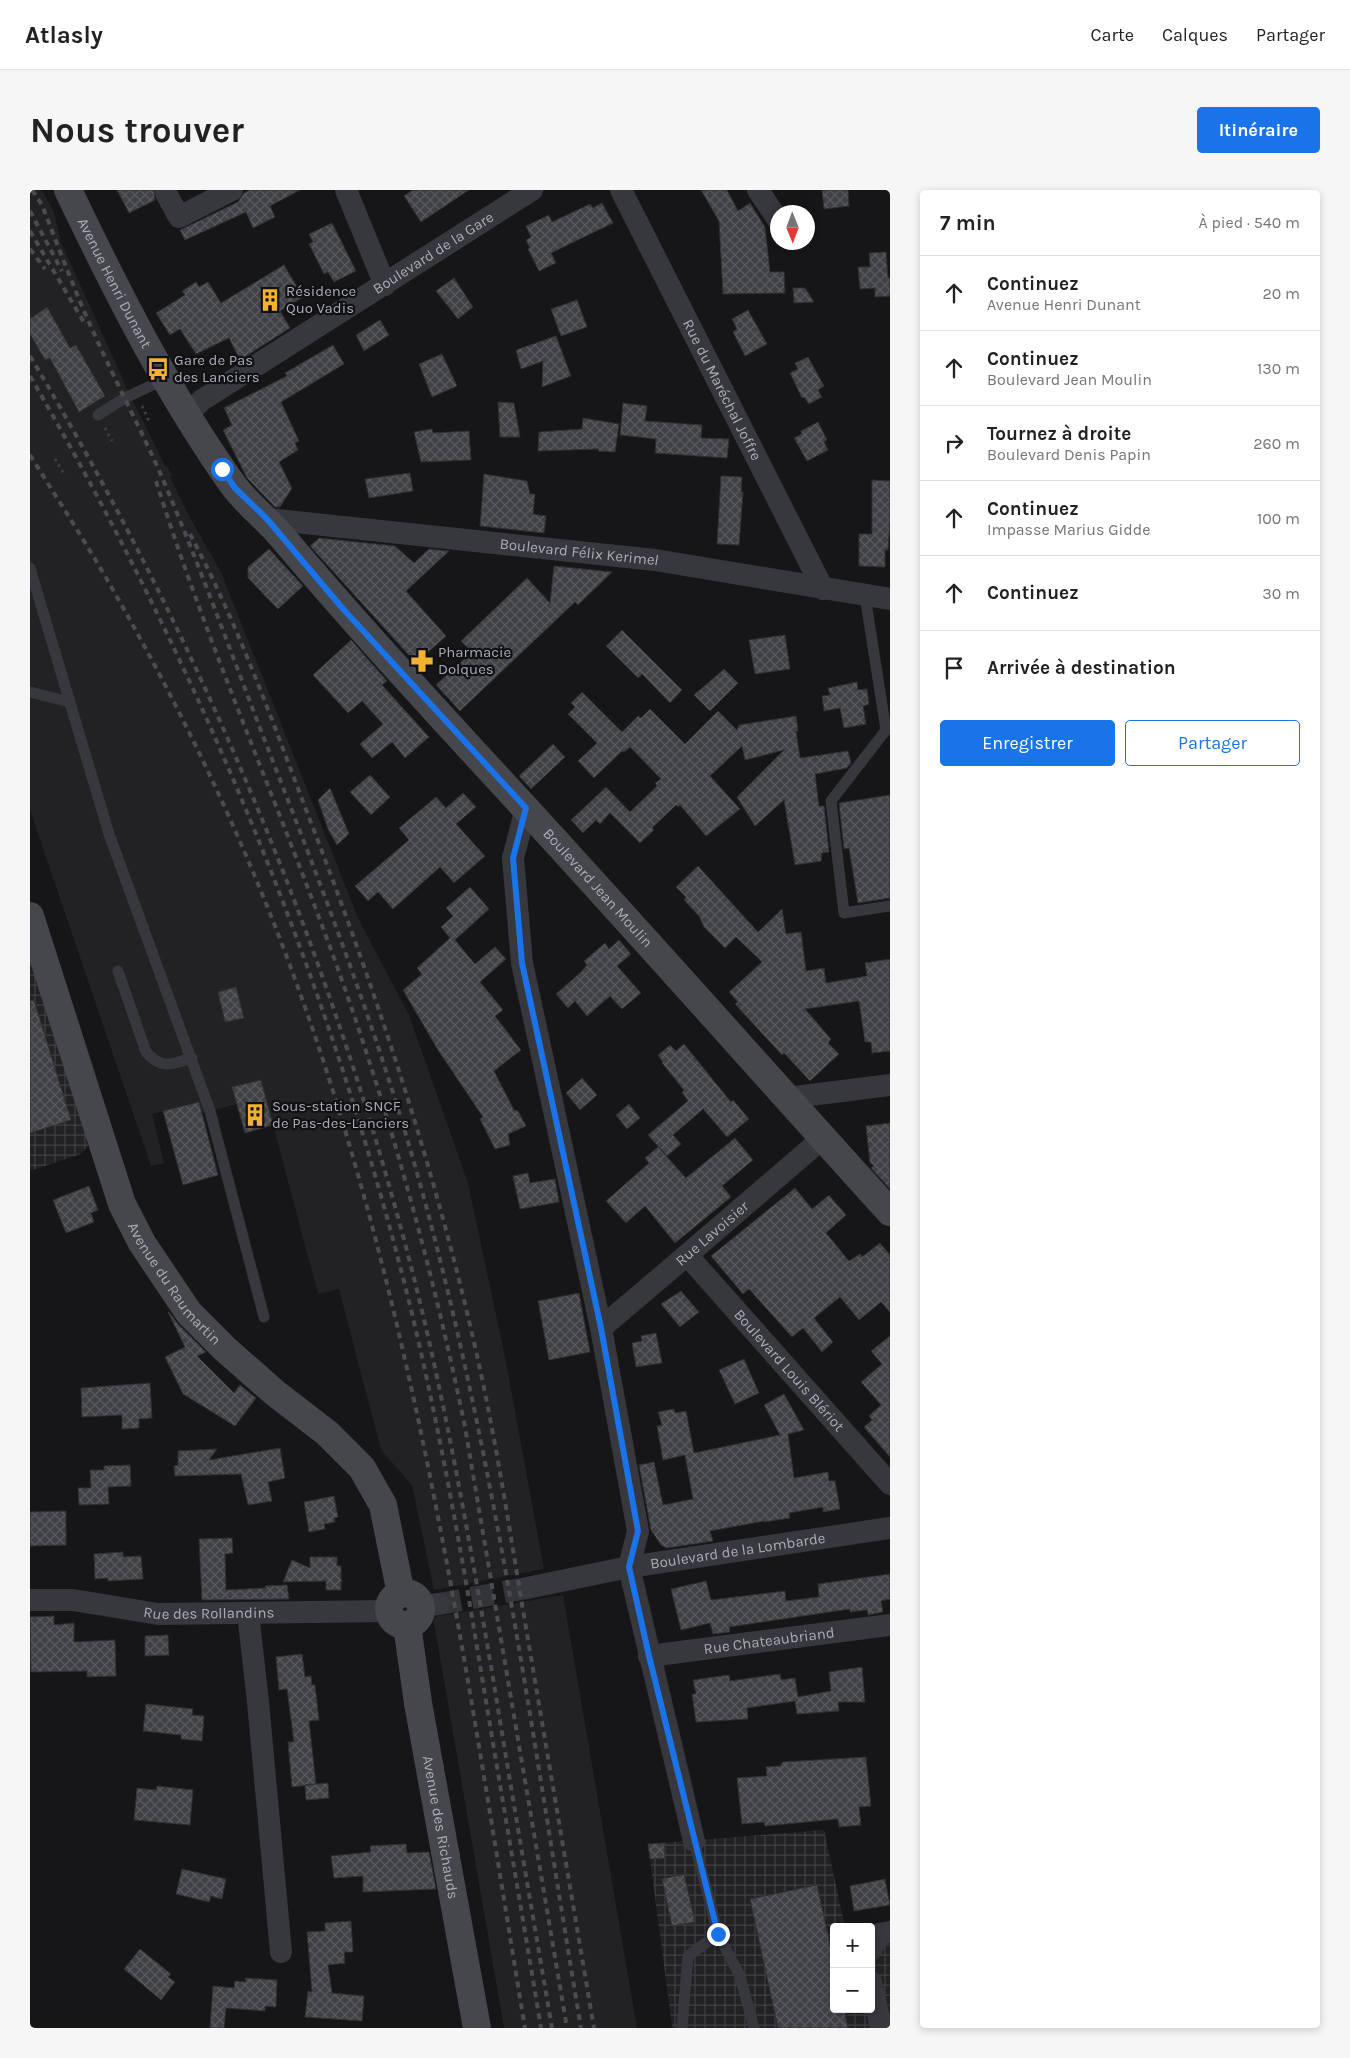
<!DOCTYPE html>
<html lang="fr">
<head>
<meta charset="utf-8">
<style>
  body { margin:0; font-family:Karla,sans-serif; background:#f6f6f6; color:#222 }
  .controls { position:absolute; right:15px; bottom:15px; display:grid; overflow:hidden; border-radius:5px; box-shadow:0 2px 8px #0003 }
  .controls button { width:45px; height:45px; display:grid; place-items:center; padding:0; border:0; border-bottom:1px solid #e0e0e0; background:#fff; color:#222; font:25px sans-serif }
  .compass { position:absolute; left:740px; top:15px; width:45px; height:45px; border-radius:50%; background:#fff; box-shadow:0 2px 8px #0003; rotate:179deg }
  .stop { position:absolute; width:15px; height:15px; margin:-11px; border:4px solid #1a73e8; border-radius:50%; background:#fff }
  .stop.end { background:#1a73e8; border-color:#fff; box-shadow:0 1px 5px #0008 }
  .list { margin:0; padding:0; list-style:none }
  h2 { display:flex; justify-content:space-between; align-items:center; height:65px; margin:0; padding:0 20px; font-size:21px }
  h2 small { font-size:16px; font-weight:400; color:#767676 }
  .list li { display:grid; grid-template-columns:32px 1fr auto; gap:15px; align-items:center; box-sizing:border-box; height:75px; padding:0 20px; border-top:1px solid #e0e0e0 }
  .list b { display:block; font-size:19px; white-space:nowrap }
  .list p { margin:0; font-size:16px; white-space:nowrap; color:#767676 }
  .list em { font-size:16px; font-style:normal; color:#767676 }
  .actions { display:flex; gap:10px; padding:15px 20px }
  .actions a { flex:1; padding:11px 0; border:1px solid #1a73e8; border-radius:5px; text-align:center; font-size:18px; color:#1a73e8 }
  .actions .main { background:#1a73e8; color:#fff }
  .icon { flex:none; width:28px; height:28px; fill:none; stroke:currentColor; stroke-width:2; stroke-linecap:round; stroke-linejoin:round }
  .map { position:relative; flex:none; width:860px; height:1838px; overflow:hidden; border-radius:5px }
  header { display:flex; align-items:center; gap:30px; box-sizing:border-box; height:70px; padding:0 25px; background:#fff; border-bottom:1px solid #e0e0e0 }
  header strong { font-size:24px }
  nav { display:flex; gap:28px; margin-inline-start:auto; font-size:18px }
  .intro { display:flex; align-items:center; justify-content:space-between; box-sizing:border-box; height:120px; padding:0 30px }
  h1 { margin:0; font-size:35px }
  .button { padding:12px 22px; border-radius:5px; background:#1a73e8; color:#fff; font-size:18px; font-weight:700 }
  main { display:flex; gap:30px; padding:0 30px }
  aside { flex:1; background:#fff; border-radius:5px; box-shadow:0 2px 8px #0003 }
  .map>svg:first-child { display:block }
  .built { fill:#222225 }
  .industrial { fill:url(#industrial-grid) }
  .building { fill:url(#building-cross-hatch); stroke:#303034 }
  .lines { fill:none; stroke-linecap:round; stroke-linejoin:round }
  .street-tunnel { stroke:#333438; stroke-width:22; stroke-dasharray:22 11; stroke-linecap:butt }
  .path { stroke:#3d3f44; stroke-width:3; stroke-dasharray:2.5 4; stroke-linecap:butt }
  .lane { stroke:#37383d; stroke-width:11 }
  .street { stroke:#37383d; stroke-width:22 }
  .secondary { stroke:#45474d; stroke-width:28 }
  .rail { stroke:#4a4c52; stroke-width:4; stroke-dasharray:6 5; stroke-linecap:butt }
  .route { stroke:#1a73e8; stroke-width:6 }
  .labels { text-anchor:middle; stroke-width:4.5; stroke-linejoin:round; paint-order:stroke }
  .street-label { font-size:15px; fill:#a8adb8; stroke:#111113 }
  .poi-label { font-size:15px; fill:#a8adb8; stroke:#111113; text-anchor:start }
</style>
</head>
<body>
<header>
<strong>Atlasly</strong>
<nav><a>Carte</a><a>Calques</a><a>Partager</a></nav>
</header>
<div class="intro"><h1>Nous trouver</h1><a class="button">Itinéraire</a></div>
<main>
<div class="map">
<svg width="860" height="1838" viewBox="0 0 860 1838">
  <defs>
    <pattern id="industrial-grid" width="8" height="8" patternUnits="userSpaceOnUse" patternTransform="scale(1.25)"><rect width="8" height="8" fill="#222225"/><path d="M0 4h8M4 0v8" fill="none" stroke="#3f3f43"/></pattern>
    <pattern id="building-cross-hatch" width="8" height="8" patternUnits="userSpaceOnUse" patternTransform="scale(1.25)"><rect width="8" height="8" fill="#404145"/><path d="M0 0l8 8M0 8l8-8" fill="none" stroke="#595a5e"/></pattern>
  </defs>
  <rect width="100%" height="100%" fill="#161618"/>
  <!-- built -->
  <path class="built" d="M0 0H12L24 22 31 52 100 205 135 276H137L142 285 140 287 159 326 191 382 328 728 379 825 438 993 476 1172 514 1379 404 1400 382 1295 351 1260 309 1099 288 1104 231 890 202 897 207 914 172 923 168 912 122 924 134 973 121 976 0 620Z
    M533 1405 607 1838H474L403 1427Z"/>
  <!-- industrial -->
  <path class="industrial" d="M0 763 62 951 51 964 0 981Z
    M794 1640 815 1737H804V1819H841V1756L860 1752V1838H641L642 1836 618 1654Z"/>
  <!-- building -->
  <path class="building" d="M87 0H124L125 10 99 23Z
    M220 0H270L240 16 245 27 223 38 216 22 155 50 150 40 208 12 214 3Z
    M383 0H439L391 32 374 6Z
    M671 0H697L708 21 720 13 735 37 740 82H754L755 103 693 104 689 31Z
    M792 0H818L819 16 794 19Z
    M572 13 583 33 521 63 526 73 509 81 498 59 500 58 496 50 501 47 496 36 519 25 522 32 560 14 563 18Z
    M302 33 326 81 304 92 298 82 294 84 279 54 283 52 279 44Z
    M856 62 858 88H860V106L845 107V98L830 99 828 77H840L839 63Z
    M254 75 273 107 250 121 260 138 210 170 199 148 166 164 150 139 140 145 126 123 155 105 152 101 166 92 169 97 178 92 191 113Z
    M424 88 443 117 428 129 406 101Z
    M763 98H775L784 112 764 113Z
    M547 110 557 137 531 146 521 119Z
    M17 117 40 158 46 155 75 206 49 222 20 168 15 170 0 144V129Z
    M718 120 737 154 715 166 703 142 707 139 702 129Z
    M350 130 359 145 334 161 326 145Z
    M526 146 541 186 512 197 513 171 491 179 486 160Z
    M303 155 314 174 251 212 269 251 265 253 268 260 249 272 262 298 250 317H245L217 288 193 240 202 235 194 218 257 186 255 183Z
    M412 164 427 196 402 207 389 174Z
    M778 167 794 196 788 200 792 207 779 214 774 207 772 208 760 183 768 179 765 173Z
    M468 212 484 213 490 247H470Z
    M593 213 617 216 615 231 672 235 671 248 699 249 697 268 625 263 626 249 590 245Z
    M553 228 589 234 585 262 568 261 569 259 508 261 509 242 552 239Z
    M788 232 797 250 794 252 798 260 777 271 764 248 772 244 771 241Z
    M402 239 403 243 439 241 441 270 391 272 384 242Z
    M380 283 383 301 339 308 335 289Z
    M454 284 497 291 500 304H505L503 324 516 326 514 343 450 336Z
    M691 286 712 287 711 302H713L709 355 687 354Z
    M842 290 860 291V331L858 360H855V377L829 376V344H842Z
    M289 348 365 356 384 373 399 359 419 361 376 401 416 446 386 473 280 356Z
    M239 359 273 396 248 419 218 388V377Z
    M524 376 582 382 548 415 545 412 430 521 406 495 442 462 431 451 497 388 520 413Z
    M592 440 652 500 640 513 612 484 608 488 576 456Z
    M755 445 760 479 725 484 719 450Z
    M321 450 357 491 352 495 399 547 375 568 362 552 342 568 330 554 353 534 332 511 318 523 283 485Z
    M694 479 708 493 680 521 664 505Z
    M827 492 828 500 837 499 839 514 833 516 836 534 814 538 810 518 794 521 792 506 800 505 798 498Z
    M552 502 592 542 608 526 611 528 620 519 655 554 688 521 707 540 709 535 766 526 768 541H766L770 568 818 561 821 573 817 578 785 584 789 616H794L799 662 792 663 791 671 765 675 754 610 725 636 707 607 754 560 715 570 712 556 680 586 710 619 676 646 650 615 648 617 646 615 622 638 624 640 610 653 580 623 570 634 566 630 553 643 541 630 576 597 600 622 627 596 625 593 631 589 600 557 594 562 592 561 564 588 548 571 567 553 538 524 545 517 541 513Z
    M523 554 535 567 501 599 489 586Z
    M340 585 360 607 341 625 320 602Z
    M300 598 319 644 307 655 298 639 288 610Z
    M433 603 446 617 426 634 455 666 424 693 410 677 363 719 348 702 338 711 325 696 379 650 369 638 406 607 416 618Z
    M860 605V708L828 713 819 658 814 659 809 613Z
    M668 676 728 742 752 719 756 744 771 742 776 781 794 778 796 793 837 786 835 773 860 769V861L842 863 841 852H835L829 811 775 819 801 849 798 853 809 864 780 891 754 863 752 865 705 814 708 812 699 802 732 772 706 747 695 758 674 737 669 726 654 710 656 707 646 697Z
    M440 697 459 719 425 750 445 774 465 757 476 769 450 792 473 820 465 826 491 860 464 881 484 920 488 921 496 936 478 944 480 955 465 959 450 929 453 927 408 860 373 800 392 784 387 778 420 748 411 737 423 726 416 718Z
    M589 750 601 764 587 776 611 803 592 819 580 806 557 826 545 811 538 818 526 804 551 782 557 775 554 771 575 753 579 759Z
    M206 797 214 828 195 832 188 802Z
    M4 810 41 930 0 943V811Z
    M654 854 701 912 703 910 719 929 697 947 673 919 643 945 651 954 637 966 618 945 658 911 652 902 654 900 632 873 633 872 628 865 640 855 646 861Z
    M552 888 567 905 550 920 536 903Z
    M231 890 243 935 215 943 202 897Z
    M169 912 188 985 153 995 133 921Z
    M599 914 610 928 597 939 586 925Z
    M860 933V999L841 978 844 976 840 973 836 936Z
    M705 948 723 970 692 996 701 1007 645 1053 615 1016 596 1033 576 1011 619 973 615 968 628 957 656 988Z
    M498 983 500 993 525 989 529 1012 490 1019 483 986Z
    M59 996 68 1020 61 1023 64 1032 36 1043 23 1010Z
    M765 998 782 1019 799 1005 816 1025 796 1043 819 1071 830 1064 832 1067 850 1053 860 1065V1122L851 1112 829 1130 810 1107 784 1128 803 1152 792 1162 773 1138 762 1147 719 1099 713 1104 681 1066Z
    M651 1101 669 1122 650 1137 631 1114Z
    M549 1103 560 1162 519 1170 508 1111Z
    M138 1122H139L148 1134 176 1162 167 1166 204 1203 210 1195 226 1208 205 1236 153 1204 135 1167 155 1157Z
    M626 1143 632 1173 606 1177 602 1153 612 1151 611 1146Z
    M860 1146V1267L834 1237 842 1230 839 1226 851 1215 831 1192 852 1174 841 1161Z
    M714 1169 729 1203 705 1214 689 1180Z
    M120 1193 122 1228 109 1229V1238L92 1239V1225L52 1227 51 1198Z
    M754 1204 774 1240 758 1244 764 1288 798 1282 799 1291H805L810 1319 793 1322V1317L759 1323 760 1328 734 1332V1331L680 1341 683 1351 637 1358 631 1355 621 1340 609 1275 624 1272 633 1315 663 1309 655 1265 633 1270 627 1236 632 1235 628 1222 644 1219 645 1223 656 1221 664 1263 750 1245 734 1215Z
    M250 1258 255 1288 238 1292 242 1311 218 1315 211 1284 145 1286 144 1276 148 1275V1261L187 1259 179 1270Z
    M100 1275 101 1296 78 1297 79 1314 49 1315 48 1298H61L60 1280H74V1276Z
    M304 1306 308 1327 304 1328 305 1332 294 1334 295 1339 279 1342 274 1312Z
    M36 1321V1355L0 1356V1322Z
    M202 1348 203 1363 195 1364 196 1400 236 1398 235 1396 257 1395 259 1409 172 1410 169 1349Z
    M93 1362V1367L111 1366 113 1389 78 1391V1388L65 1389 64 1364Z
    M280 1367H307V1376H311V1390L313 1391H311V1400H296V1391L253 1392 262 1370 280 1378Z
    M860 1384V1409L851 1411 853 1422 838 1425 837 1420 820 1422V1419L699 1437 700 1442 683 1444 680 1433 651 1440 641 1399 676 1391 681 1410 755 1401 756 1411 789 1407 788 1394Z
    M24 1426V1435L44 1433V1452L85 1450 86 1486 57 1487V1481L1 1482 0 1427Z
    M138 1445 139 1465 115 1466V1446Z
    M272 1464 275 1487 281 1486 282 1495H285L289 1530 279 1531 286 1594 262 1597 258 1552H264L257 1499 249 1500 246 1467Z
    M832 1477 835 1512H808L809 1521 767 1524 765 1511 717 1518 718 1529 666 1532 662 1504H666L663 1490 699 1485 700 1491 750 1484 751 1490 765 1488 768 1507 801 1501 799 1482Z
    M116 1514 163 1519 162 1525 174 1526 172 1551 151 1549V1545L113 1541Z
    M836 1567 841 1616 829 1617 831 1635 809 1637 808 1629 735 1636 734 1632 712 1634 707 1588 737 1586 736 1577 750 1576 753 1572Z
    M298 1593 299 1608 276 1610 275 1595Z
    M127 1596 163 1600 160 1635 104 1630 107 1598 126 1600Z
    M634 1653 635 1668 620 1669 618 1654Z
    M376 1654 377 1663 399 1662 406 1699 333 1702V1686L304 1688 301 1666 341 1662 340 1656Z
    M152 1679 196 1689 192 1709 181 1706 179 1712 146 1704Z
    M654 1684 665 1732 642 1736 632 1689Z
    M855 1689 860 1715 824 1721 820 1696Z
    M787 1695 804 1772V1819H814L818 1838H748L720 1709Z
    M321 1731 323 1762H314L315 1773 298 1775 302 1803 334 1806 332 1831 275 1827 278 1801 282 1802 277 1742 295 1741V1733Z
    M110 1759 141 1784 138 1787 145 1792 131 1810 94 1779Z
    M215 1788 247 1790 246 1817 235 1816V1821L196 1818 194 1838H180L183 1796 204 1798 205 1791 216 1792Z"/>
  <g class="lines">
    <!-- street-tunnel -->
    <path class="street-tunnel" d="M409 1414 497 1398"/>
    <!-- path -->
    <path class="path" d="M112 216 119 231
      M75 238 82 251
      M25 269 35 286"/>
    <!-- lane -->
    <path class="lane" d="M68 225 95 208 135 189
      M0 378 79 644 180 921 234 1127
      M835 406 856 540 801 611 814 723 860 716
      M0 502 40 512
      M88 781 116 862C132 880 141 874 162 868
      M688 1744 710 1786 724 1838
      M652 1838 658 1766 688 1744 664 1651"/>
    <!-- street -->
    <g class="street">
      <path d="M316 0 355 95"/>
      <path id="s1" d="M591 0 793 399"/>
      <path d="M728 0 748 30"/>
      <path d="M136 3 149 27 202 0"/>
      <path id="s2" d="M156 225 172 210 502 0"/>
      <path id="s3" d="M237 329 625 370 860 409"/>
      <path d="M496 618 483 668 492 773 571 1138 608 1341 599 1377 664 1651"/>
      <path d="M757 908 860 895"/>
      <path id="s4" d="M657 1065 860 1294"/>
      <path id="s5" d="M571 1138 657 1065 793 948"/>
      <path id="s6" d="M497 1398 599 1377 860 1338"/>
      <path id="s7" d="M0 1410H43L128 1424 359 1421"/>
      <path d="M391 1416 409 1414"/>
      <path d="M218 1423 228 1512 251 1762"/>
      <path id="s8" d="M619 1466 860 1435"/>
      <path d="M841 1760 849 1744 860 1742"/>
      <path d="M841 1792 851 1838"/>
    </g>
    <!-- secondary -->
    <g class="secondary">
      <path id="s9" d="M38 0C87 102 137 202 203 295 217 314 237 329 253 348 317 424 384 497 451 570 589 719 724 872 860 1022"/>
      <path id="s10" d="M0 726 92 1014 112 1053 159 1123 195 1159 245 1203 297 1243 332 1278 353 1315 371 1404"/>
      <circle cx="375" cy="1419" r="16"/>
      <path id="s11" d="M377 1435 388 1513 447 1838"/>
    </g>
    <!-- rail -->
    <path class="rail" d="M2 0 12 15C28 56 44 99 62 139 83 186 107 232 128 278 166 366 199 457 233 546 290 692 347 839 389 990 466 1267 503 1554 551 1838
      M0 21 32 81
      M0 41 55 134
      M0 59 15 79
      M0 166C171 452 302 765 384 1088 417 1220 440 1354 463 1488 482 1605 502 1721 522 1838
      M0 186C172 481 304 800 384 1132 412 1251 433 1372 453 1493 472 1608 492 1723 511 1838
      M0 265C28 310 57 354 83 400 144 506 198 617 243 731 383 1087 433 1464 495 1838
      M126 291C178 457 249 615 308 779 361 928 403 1081 435 1237L537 1838
      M160 344C207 432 240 525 275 617 344 795 404 975 446 1161 465 1245 478 1330 492 1414 516 1556 540 1697 564 1838"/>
  </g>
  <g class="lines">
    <!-- route -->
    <path class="route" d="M192 279 205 298 237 329 314 420 496 618 483 668 492 773 571 1138 608 1341 599 1377 619 1466 688 1744"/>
  </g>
  <!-- icons -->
  <defs>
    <symbol id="building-bare" viewBox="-9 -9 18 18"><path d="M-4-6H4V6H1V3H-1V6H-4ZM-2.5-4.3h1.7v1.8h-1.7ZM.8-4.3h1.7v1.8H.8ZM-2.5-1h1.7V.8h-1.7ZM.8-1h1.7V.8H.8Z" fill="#f2b134" stroke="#111113" stroke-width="2.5" paint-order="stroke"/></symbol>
    <symbol id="bus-bare" viewBox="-9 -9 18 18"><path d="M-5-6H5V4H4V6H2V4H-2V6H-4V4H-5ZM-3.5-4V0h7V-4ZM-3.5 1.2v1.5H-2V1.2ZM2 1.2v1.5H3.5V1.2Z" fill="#f2b134" stroke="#111113" stroke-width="2.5" paint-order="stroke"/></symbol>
    <symbol id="pharmacy-bare" viewBox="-9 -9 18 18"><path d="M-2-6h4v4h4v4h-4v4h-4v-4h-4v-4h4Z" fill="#f2b134" stroke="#111113" stroke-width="2.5" paint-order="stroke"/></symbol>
  </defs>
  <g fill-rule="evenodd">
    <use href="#building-bare" x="224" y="94" width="32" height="32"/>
    <use href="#bus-bare" x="112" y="163" width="32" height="32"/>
    <use href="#pharmacy-bare" x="376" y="455" width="32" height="32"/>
    <use href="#building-bare" x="209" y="909" width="32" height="32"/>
  </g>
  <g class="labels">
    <!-- street labels -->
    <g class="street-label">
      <text dy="5" stroke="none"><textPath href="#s2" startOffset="296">Boulevard de la Gare</textPath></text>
      <text dy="5" stroke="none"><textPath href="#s9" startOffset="104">Avenue Henri Dunant</textPath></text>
      <text dy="5" stroke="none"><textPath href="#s1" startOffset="224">Rue du Maréchal Joffre</textPath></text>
      <text dy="5" stroke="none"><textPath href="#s3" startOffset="314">Boulevard Félix Kerimel</textPath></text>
      <text dy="5" stroke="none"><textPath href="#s9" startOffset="882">Boulevard Jean Moulin</textPath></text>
      <text dy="5" stroke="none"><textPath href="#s5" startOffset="146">Rue Lavoisier</textPath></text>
      <text dy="5" stroke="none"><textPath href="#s10" startOffset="398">Avenue du Raumartin</textPath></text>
      <text dy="5" stroke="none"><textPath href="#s4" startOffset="154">Boulevard Louis Blériot</textPath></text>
      <text dy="5" stroke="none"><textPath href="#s6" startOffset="214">Boulevard de la Lombarde</textPath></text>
      <text dy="5" stroke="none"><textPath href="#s7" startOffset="180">Rue des Rollandins</textPath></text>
      <text dy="5" stroke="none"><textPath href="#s8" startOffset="121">Rue Chateaubriand</textPath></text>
      <text dy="5" stroke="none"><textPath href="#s11" startOffset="205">Avenue des Richauds</textPath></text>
    </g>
    <!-- poi labels -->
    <g class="poi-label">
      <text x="256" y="106">Résidence<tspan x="256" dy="17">Quo Vadis</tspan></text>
      <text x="144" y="175">Gare de Pas<tspan x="144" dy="17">des Lanciers</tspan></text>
      <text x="408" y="467">Pharmacie<tspan x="408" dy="17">Dolques</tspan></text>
      <text x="242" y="921">Sous-station SNCF<tspan x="242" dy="17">de Pas-des-Lanciers</tspan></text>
    </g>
  </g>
</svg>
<div class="controls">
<button>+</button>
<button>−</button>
</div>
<svg class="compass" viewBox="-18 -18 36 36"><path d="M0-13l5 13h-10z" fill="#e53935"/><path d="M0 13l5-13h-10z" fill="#767676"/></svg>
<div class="stop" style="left:192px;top:279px"></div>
<div class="stop end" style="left:688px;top:1744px"></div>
</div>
<aside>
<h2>7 min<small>À pied · 540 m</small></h2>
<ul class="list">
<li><svg class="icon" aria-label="ahead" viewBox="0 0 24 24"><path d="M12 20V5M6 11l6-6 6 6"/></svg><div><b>Continuez</b><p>Avenue Henri Dunant</p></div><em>20 m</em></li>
<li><svg class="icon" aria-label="ahead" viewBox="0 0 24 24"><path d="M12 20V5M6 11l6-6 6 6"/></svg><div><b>Continuez</b><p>Boulevard Jean Moulin</p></div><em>130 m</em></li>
<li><svg class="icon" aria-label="right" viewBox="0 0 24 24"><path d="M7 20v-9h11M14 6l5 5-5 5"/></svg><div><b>Tournez à droite</b><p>Boulevard Denis Papin</p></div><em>260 m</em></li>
<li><svg class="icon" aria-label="ahead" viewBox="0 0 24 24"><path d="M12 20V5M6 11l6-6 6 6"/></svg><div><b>Continuez</b><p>Impasse Marius Gidde</p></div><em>100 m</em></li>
<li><svg class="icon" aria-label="ahead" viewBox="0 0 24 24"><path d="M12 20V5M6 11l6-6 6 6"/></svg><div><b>Continuez</b></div><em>30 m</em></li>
<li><svg class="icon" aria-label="arrive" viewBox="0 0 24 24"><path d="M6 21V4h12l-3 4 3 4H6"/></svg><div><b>Arrivée à destination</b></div></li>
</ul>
<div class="actions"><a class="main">Enregistrer</a><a>Partager</a></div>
</aside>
</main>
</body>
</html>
